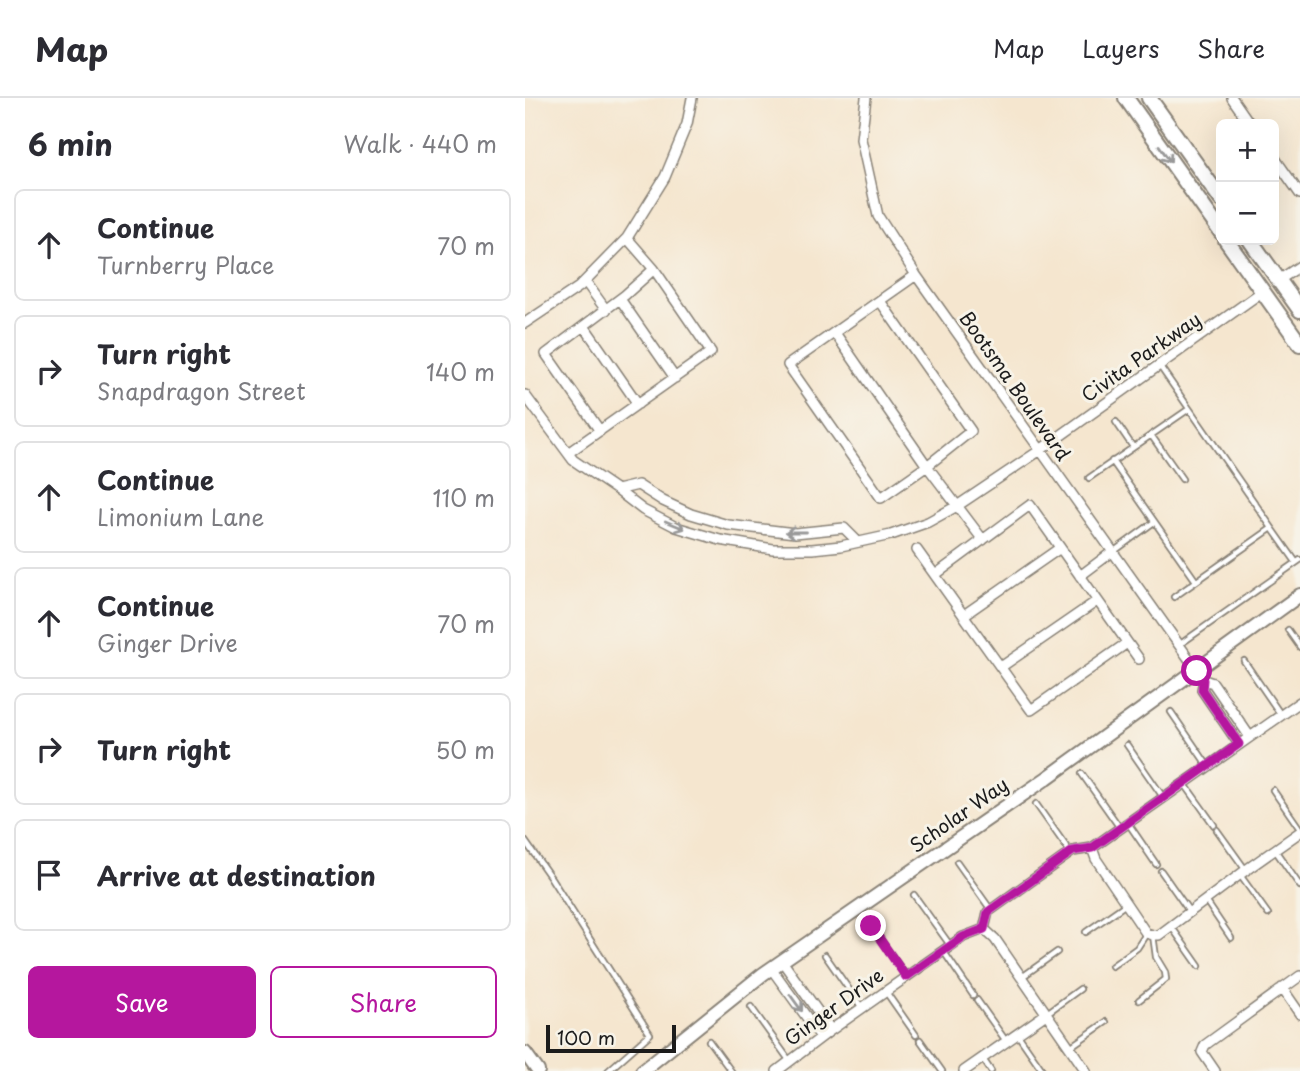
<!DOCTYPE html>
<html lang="en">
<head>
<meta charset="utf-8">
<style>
  body { margin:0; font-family:"Playpen Sans",sans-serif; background:#f7f7f7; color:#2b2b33 }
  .controls { position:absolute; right:21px; top:21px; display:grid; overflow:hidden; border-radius:10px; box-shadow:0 7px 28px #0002 }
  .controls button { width:63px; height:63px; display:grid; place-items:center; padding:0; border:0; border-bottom:2px solid #e1e1e2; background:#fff; color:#2b2b33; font:35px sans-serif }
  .scale { position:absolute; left:21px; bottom:18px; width:130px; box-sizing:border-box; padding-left:7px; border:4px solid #1c1c1c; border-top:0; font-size:19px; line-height:24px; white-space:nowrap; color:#1c1c1c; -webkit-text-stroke:5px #f7f3e8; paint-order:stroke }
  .stop { position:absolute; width:21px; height:21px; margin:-16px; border:5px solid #b5179e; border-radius:50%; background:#fff }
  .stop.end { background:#b5179e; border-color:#fff; box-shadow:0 2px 7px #0008 }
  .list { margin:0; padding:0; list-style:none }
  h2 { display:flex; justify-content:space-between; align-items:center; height:91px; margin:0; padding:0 28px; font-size:30px }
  h2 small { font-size:23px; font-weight:400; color:#7c7c81 }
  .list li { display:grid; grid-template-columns:46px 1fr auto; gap:21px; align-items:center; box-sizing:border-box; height:112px; margin:0 14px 14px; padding:0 14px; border:2px solid #e1e1e2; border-radius:10px }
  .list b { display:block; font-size:26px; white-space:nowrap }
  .list p { margin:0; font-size:23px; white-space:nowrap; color:#7c7c81 }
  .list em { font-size:23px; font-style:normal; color:#7c7c81 }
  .actions { display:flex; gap:14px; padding:21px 28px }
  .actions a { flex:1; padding:16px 0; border:2px solid #b5179e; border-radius:10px; text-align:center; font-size:24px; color:#b5179e }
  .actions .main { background:#b5179e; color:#fff }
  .icon { flex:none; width:38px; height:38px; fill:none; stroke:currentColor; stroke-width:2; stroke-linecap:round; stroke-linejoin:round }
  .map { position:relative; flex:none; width:775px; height:973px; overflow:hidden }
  header { display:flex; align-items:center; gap:42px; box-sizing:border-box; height:98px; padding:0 35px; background:#fff; border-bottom:2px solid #e1e1e2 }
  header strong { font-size:33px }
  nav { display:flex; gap:38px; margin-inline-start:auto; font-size:24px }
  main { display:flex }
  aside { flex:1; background:#fff }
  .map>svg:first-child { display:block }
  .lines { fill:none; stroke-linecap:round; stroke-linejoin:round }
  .service-casing { stroke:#888176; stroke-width:8 }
  .minor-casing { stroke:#888176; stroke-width:12 }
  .tertiary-casing { stroke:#888176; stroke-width:16 }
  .primary-casing { stroke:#888176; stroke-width:18 }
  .service { stroke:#fff; stroke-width:4.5 }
  .minor { stroke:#fff; stroke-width:9 }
  .tertiary { stroke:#fff; stroke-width:12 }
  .primary { stroke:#fff; stroke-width:14 }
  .oneway { stroke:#999 }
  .route { stroke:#b5179e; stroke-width:9 }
  .labels { text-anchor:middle; stroke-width:6; stroke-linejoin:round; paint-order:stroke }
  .street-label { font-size:19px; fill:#1c1c1c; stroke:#f7f3e8 }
</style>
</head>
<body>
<header>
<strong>Map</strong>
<nav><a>Map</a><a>Layers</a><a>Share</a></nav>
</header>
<main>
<aside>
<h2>6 min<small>Walk · 440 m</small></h2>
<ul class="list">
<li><svg class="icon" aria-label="ahead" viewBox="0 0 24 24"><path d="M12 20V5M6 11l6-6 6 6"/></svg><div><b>Continue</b><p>Turnberry Place</p></div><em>70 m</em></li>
<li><svg class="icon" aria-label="right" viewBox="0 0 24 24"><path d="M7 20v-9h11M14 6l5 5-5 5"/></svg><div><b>Turn right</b><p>Snapdragon Street</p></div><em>140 m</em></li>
<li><svg class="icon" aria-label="ahead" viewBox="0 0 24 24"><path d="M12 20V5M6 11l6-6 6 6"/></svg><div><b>Continue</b><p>Limonium Lane</p></div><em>110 m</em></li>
<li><svg class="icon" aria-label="ahead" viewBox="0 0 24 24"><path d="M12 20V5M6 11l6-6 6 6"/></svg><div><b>Continue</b><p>Ginger Drive</p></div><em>70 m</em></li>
<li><svg class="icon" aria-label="right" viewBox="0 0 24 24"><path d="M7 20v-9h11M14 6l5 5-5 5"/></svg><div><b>Turn right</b></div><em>50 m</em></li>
<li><svg class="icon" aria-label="arrive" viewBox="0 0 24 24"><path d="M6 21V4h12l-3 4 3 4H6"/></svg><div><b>Arrive at destination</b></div></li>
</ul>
<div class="actions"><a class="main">Save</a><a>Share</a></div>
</aside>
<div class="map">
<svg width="775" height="973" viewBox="0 0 775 973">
  <rect width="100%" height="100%" fill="#f7f3e8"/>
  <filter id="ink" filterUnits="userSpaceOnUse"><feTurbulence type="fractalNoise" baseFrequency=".0143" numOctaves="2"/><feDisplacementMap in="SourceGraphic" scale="14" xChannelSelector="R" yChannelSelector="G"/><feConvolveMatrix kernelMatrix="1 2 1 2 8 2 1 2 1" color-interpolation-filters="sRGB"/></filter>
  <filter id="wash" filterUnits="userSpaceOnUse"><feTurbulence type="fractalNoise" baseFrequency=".00686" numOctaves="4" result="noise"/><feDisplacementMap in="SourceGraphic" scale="28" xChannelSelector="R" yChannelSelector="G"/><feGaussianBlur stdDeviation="1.57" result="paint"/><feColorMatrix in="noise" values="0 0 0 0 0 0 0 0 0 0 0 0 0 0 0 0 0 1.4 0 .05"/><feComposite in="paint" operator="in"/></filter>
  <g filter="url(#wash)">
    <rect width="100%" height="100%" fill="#f5e6cf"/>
  </g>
  <g filter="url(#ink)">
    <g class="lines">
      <defs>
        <path id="service" d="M634 267 747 430
          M591 324 608 349
          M626 337 657 381
          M587 363 671 483
          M564 380 664 311
          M588 454 629 424
          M649 499 747 430 771 464
          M763 532 775 549
          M654 547 775 462
          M719 563 756 617
          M646 614 683 668
          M602 647 638 699
          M557 676 595 730
          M659 685 689 727
          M748 692 775 731
          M511 706 545 754
          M603 725 631 766
          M692 732 720 771
          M0 743 26 780 125 936 83 973
          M750 752 775 788
          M432 764 466 812
          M636 773 664 813
          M715 777 743 816
          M389 797 425 847
          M681 803 706 840
          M346 828 381 878
          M646 828 674 868
          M561 834 601 806
          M419 854 448 897
          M300 857 337 910
          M587 868 612 850 621 836
          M497 879 532 854
          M361 894 391 937
          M452 902 481 943
          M614 902 641 881 640 874 631 859 628 837
          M226 909 264 962
          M522 915 555 891
          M493 937 518 973
          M395 942 417 973
          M184 943 206 973
          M545 949 581 924
          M458 961 466 973"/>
        <path id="minor" d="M341 0 336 41 353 118 391 177 679 582 688 585 725 639
          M707 0 725 26
          M749 59 775 96
          M754 182 775 168
          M60 183 81 212
          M95 201 150 280
          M355 203 446 333 402 368 356 400 263 267 391 177
          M0 225 54 189 102 140 140 79 162 26 167 0
          M59 228 113 306
          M310 235 402 368 458 442
          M0 297 48 362 92 392 118 412 151 429 195 442 248 451H287L316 448 366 437 403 424 432 408 514 353 738 193
          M75 333 21 256 100 197 129 171 102 140
          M43 355 186 254 129 171
          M92 392 113 387 138 403 166 416 203 427 270 435 319 430 333 444
          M392 452 506 612 602 545
          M410 477 505 407 614 561
          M555 478 587 454
          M439 517 535 450
          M476 569 572 503
          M679 582 677 592 714 646
          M567 750 571 761 621 835 628 837H634L721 772 775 734
          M459 831 463 814 548 753 567 750 775 604
          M459 831 470 841 561 973
          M257 863 306 932
          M246 870 296 939
          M757 890 775 916
          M252 973 306 932 438 839 459 831
          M439 973 521 916
          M690 973 677 954 680 947 775 878"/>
        <path id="tertiary" d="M0 955 13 973
          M117 973 238 876 522 680 775 497"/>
        <path id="primary" d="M601 0 696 134
          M624 0 696 101
          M701 142 775 246
          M725 142 775 212"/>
      </defs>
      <!-- service casing -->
      <use href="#service" class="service-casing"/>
      <!-- minor casing -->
      <use href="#minor" class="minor-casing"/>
      <!-- tertiary casing -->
      <use href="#tertiary" class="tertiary-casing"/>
      <!-- primary casing -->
      <use href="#primary" class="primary-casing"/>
      <!-- service -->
      <use href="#service" class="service"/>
      <!-- minor -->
      <use href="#minor" class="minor"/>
      <!-- tertiary -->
      <use href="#tertiary" class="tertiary"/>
      <!-- primary -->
      <use href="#primary" class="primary"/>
    </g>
    <!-- one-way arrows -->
    <defs><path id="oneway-shaft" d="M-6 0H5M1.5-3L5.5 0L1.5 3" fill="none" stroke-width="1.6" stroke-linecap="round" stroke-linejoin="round" transform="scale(1.75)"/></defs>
    <g class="oneway">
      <use href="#oneway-shaft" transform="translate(640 56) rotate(55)"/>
      <use href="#oneway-shaft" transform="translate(150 427) rotate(22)"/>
      <use href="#oneway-shaft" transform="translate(271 434) rotate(180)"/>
      <use href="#oneway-shaft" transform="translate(271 905) rotate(54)"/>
    </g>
  </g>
  <g class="lines" filter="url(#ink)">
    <!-- route -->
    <path class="route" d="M346 828 381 879 438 839 459 831 463 814 548 753 567 750 714 646 677 592 678 582 672 573"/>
  </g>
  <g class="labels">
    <!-- street labels -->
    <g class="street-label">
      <text transform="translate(616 259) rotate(-35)" y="7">Civita Parkway</text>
      <text transform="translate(490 288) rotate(55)" y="7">Bootsma Boulevard</text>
      <text transform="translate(434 717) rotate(-35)" y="7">Scholar Way</text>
      <text transform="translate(309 909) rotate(-36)" y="7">Ginger Drive</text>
    </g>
  </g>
</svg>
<div class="controls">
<button>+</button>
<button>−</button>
</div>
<div class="scale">100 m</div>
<div class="stop" style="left:672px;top:573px"></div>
<div class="stop end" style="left:346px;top:828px"></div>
</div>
</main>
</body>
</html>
